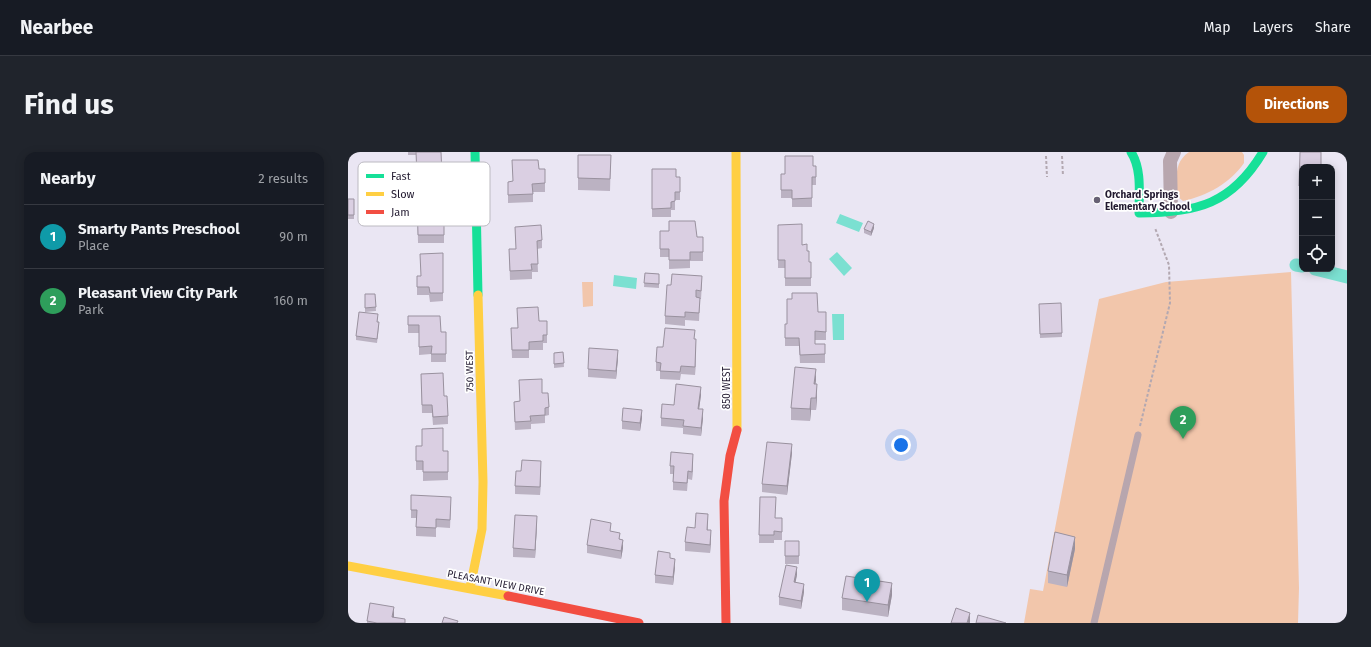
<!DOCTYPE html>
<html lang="en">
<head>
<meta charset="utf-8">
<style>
  body { margin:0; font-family:"Fira Sans",sans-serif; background:#20242c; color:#f1f3f6 }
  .controls { position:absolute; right:12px; top:12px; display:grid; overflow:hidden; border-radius:8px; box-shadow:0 2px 10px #0003 }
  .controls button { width:36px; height:36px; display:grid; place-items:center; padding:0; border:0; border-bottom:1px solid #363941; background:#171b24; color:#f1f3f6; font:20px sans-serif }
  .you { position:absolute; left:553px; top:293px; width:14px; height:14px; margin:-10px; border:3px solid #fff; border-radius:50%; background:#1a73e8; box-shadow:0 0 0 6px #1a73e833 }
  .badge { display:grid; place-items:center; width:26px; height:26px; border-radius:50%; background:#b45309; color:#fff; font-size:13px; font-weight:700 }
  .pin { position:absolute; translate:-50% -33px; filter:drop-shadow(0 1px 2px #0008) }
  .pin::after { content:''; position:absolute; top:21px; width:14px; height:12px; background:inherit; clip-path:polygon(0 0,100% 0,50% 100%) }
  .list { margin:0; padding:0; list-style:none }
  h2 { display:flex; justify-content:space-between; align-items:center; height:52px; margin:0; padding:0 16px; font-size:17px }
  h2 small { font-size:13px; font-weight:400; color:#9ea1a6 }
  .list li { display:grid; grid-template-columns:26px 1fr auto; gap:12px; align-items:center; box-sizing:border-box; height:64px; padding:0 16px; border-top:1px solid #363941 }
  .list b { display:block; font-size:15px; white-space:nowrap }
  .list p { margin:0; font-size:13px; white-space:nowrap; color:#9ea1a6 }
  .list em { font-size:13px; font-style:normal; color:#9ea1a6 }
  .icon { flex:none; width:22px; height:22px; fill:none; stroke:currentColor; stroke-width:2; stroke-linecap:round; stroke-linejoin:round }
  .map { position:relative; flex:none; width:999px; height:471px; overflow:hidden; border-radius:12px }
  header { display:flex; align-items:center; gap:24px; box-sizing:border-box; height:56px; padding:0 20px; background:#171b24; border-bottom:1px solid #363941 }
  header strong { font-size:19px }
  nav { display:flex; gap:22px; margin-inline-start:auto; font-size:14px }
  .intro { display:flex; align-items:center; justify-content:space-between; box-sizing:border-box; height:96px; padding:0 24px }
  h1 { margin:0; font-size:28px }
  .button { padding:10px 18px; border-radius:12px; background:#b45309; color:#fff; font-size:14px; font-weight:700 }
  main { display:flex; gap:24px; padding:0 24px }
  aside { flex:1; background:#171b24; border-radius:12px; box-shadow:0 2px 10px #0003 }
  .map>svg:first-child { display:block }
  .green { fill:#f2c6ab }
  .water { fill:#7be0d1 }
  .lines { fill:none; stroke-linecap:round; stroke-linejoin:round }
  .canal { stroke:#7be0d1; stroke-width:13 }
  .path { stroke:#b3a8b1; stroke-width:2; stroke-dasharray:3 2; stroke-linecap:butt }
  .lane { stroke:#b8a6ae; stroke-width:7 }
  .street { stroke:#b8a6ae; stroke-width:14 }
  .fast { stroke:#16e098; stroke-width:9 }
  .slow { stroke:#ffcf43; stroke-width:9 }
  .jam { stroke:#f24e42; stroke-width:9 }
  .wall { fill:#bbb2c2 }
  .shaded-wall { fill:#99919e }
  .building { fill:#dacfe2; stroke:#99919e }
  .poi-dot { fill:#676174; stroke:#fff; stroke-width:1.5 }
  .labels { text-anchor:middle; stroke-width:3.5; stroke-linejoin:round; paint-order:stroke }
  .poi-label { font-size:10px; font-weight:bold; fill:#21192f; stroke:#fff; text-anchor:start }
  .street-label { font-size:10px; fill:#21192f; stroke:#fff }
  .key { fill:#fff; stroke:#bcbac1; stroke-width:1 }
  .key-label { font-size:11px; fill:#21192f }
</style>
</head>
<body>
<header>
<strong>Nearbee</strong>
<nav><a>Map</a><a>Layers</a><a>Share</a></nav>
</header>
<div class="intro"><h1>Find us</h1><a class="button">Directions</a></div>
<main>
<aside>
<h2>Nearby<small>2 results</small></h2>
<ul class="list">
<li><span class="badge" style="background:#0f9aa8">1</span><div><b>Smarty Pants Preschool</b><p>Place</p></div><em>90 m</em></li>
<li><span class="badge" style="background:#2e9e5b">2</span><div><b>Pleasant View City Park</b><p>Park</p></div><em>160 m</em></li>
</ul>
</aside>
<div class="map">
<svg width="999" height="471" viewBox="0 0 999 471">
  <rect width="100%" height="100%" fill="#eae6f3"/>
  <!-- green -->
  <path class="green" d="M841 0H894L896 3V11C882 31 859 44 835 49L829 44C829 27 825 11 841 0Z
    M943 120 951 436 950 471H676L682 437 695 439 751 147 818 130Z
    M234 130H245V154L235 155Z"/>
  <!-- water -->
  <path class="water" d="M492 62 515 71 511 80 488 71Z
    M489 100 504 116 496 124 481 107Z
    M266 123 289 126 288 137 265 134Z
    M484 162H496V188H485Z"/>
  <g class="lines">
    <!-- canal -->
    <path class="canal" d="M948 113 954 114
      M967 117 999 125"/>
    <!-- path -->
    <path class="path" d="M698 4 699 25
      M714 4 715 24
      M792 274 822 151 821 113 807 76"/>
    <!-- lane -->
    <path class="lane" d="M746 471 790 283"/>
    <!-- street -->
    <path class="street" d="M823 60 822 9 826 0"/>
    <!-- fast -->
    <path class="fast" d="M127 0 130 143
      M783 0C794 17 791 41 791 61 849 61 884 52 915 0"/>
    <!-- slow -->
    <path class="slow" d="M388 0 389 278
      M0 414 160 444
      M122 436 134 377 135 330 130 143"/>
    <!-- jam -->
    <path class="jam" d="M160 444 291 471
      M378 471 376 349 382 304 389 278"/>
  </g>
  <!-- wall -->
  <path class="wall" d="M60 0H93L94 31 69 32 68 3H60Z
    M230 3H263L262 39 230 38Z
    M465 14H468V33H464V55H444V46H433V22H437Z
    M954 15V46H951V34Z
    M191 17H197V40H185V50L160 51V30L165 29Z
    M304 17 328 25H332V48H327V58H323V65H304Z
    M69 45 89 68H96V91H70Z
    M0 47H6V67H0Z
    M430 73 454 93 459 99 461 110H463V134H437V116H430Z
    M167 75 194 88V96L189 97 190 120H184V127L162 128 161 97H168Z
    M526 76 523 84 516 81V77Z
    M312 79 349 85H355V109H342V116L321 117V105H312Z
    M95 101V149L82 150 81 143H69V124H73Z
    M297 121 311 122V136L296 135Z
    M354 132 353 147H352L351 169 337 168V174L317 172V164Z
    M17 142H27L28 159 17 160Z
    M691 152 714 181V185L692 186Z
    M470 160H478V188H467V192H477V211H452L451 194H437V172H439Z
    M60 164 93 180H98V210H83V202L71 203V181H60Z
    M30 166 29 170 31 174 29 191 8 188V184Z
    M191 169 199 183V191H195V198H181V206H164L163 176H169Z
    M347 187 348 195 347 223 333 222 332 228 312 227V219H308V210L315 195Z
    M215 200 216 215 206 216V201Z
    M270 206 268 227 240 225V217Z
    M73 222 100 264V272L85 273 84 261H74Z
    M171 228 194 241 201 255V263L197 264V271L183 272V277L167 278 166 250 172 249Z
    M468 228 467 232 469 244 468 258H463L462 269 443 268V256Z
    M353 243 351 257 355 266 353 284 335 282V276L313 274V266L326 253Z
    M294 266 292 279 274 277V269Z
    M68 294 95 299H100V328L75 329V318H68Z
    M444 301 439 343 414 340V332Z
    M345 310 344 328 340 327 339 339 325 338V322H322V314Z
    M193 317 192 343 167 342V334L173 319Z
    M63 343 103 353 102 376 88 375V385L68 384V366H63Z
    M412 345 427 366H434V388H426V391H411Z
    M360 370V378L363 387 362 401 337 399V390L347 376Z
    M189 372 187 406 165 405V396Z
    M263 379 272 387 275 396 273 407 239 401V393Z
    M437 389H451V412H437Z
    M727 397 719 435 700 431V419Z
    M327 415 325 433 307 431V423Z
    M449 423 447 430 456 440 453 457 431 453V445Z
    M544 443 540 465 494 458V446Z
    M46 465 57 471H19V469Z"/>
  <!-- shaded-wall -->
  <path class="shaded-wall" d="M526 72V76L523 84V80Z
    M348 187V195L347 223V215Z
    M270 198V206L268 227V219Z
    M468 217V228L466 244V232Z
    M469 232V244L468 258V246Z
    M353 235V243L350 265V257Z
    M463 246V258L462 269V257Z
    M355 257V266L353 284V276Z
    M294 258V266L292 279V271Z
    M444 292V301L439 343V334Z
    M345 302V310L344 328V320Z
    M193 309V317L192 343V335Z
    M189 364V372L187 406V398Z
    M363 378V387L362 401V393Z
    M727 385V397L719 435V423Z
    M275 388V396L273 407V399Z
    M327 407V415L325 433V425Z
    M449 415V423L446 438V430Z
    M544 431V443L540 465V453Z
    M456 432V440L453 457V449Z
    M46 455V467L44 465Z
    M622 461V471H619Z"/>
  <!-- building -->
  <path class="building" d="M68 0H93L94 23 69 24Z
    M952 0H973V15H954V34H951Z
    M230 3H263L262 27 230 26Z
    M437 4H465V14H468V25H464V46L444 47V38H433V22H437Z
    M164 8H190L191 17H197V31L184 32 185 42 160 43V30L165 29Z
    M304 17H328V25H332V40H327V49L323 50V56L304 57Z
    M88 44 89 68H96V83H70L69 45Z
    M0 47H6V63H0Z
    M321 69H347L349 85H355V100H342V108H321V97H312V79H321Z
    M520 69 526 72 523 80 516 77Z
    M454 72V93L459 92V99H461V110H463V126H437V108H430V73Z
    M193 73 194 88 189 89 190 112H183L184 118 162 119 161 97H168L167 75Z
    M95 101V141H82L81 135H69V124H73L72 102Z
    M297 121 311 122V132L296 131Z
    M324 122 354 124 353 139 348 138V145L352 146 351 161 337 160V165L317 164 319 133H323Z
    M444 141H469L470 160H478V180L467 179V192H477V202L452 203 451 186H437V172H439V147H444Z
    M17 142H27L28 155 17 156Z
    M713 151 714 181 692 182 691 152Z
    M190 155 191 169H199V183H195V189L181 190V198H164L163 176H170L169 156Z
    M11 160 30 162 29 170H31L29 187 8 184Z
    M60 164H92L93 180H98V202H83L84 194 71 195V173H60Z
    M317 176 347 178 346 187H348L347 215 333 214 332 220 312 219 313 211 308 210 309 195H315Z
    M241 196 270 198 268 219 240 217Z
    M215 200 216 211 206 212V201Z
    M447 215 468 217 466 232H469L468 246H463L462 257 443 256Z
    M95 221 96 244H99L100 264 85 265 84 253H74L73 222Z
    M194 227V241H200L201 255 197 256V263L182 264 183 269 167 270 166 250 172 249 171 228Z
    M328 232 353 235 350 257H355L353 276 335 274 336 268 313 266 314 252 326 253Z
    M275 256 294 258 292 271 274 269Z
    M95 276V299H100V320H75V309H68V294H74V277Z
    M419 290 444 292 439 334 414 332Z
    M323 300 345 302 344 320 340 319 339 331 325 330 326 314H322Z
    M174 308 193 309 192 335 167 334 168 319H173Z
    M63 343 103 345 102 368 88 367V376L68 375 69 358H63Z
    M412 345H428L427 366H434V380L426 379V383H411Z
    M348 361 360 362 359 378H363L362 393 337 390 339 375 347 376Z
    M167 363 189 364 187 398 165 396Z
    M243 367 263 371 262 379 272 381 271 387 275 388 273 399 239 393Z
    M707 380 727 385 719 423 700 419Z
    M437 389H451V404H437Z
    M310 399 322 401V406L327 407 325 425 307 423Z
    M438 413 449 415 446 430 456 432 453 449 431 445Z
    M498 424 544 431 540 453 494 446Z
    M22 451 46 455 44 465 57 467V471H29L19 469Z
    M608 456 622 461 619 471H603Z
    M630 463 658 471H628Z
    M96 465 110 469 109 471H94Z"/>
  <!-- markers -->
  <circle class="poi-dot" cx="749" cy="48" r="4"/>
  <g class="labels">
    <!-- poi labels -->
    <g class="poi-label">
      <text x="757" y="46">Orchard Springs<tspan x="757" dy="12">Elementary School</tspan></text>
    </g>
    <!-- street labels -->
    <g class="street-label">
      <text transform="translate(121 219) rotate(-91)" y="4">750 WEST</text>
      <text transform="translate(378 236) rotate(-90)" y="4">850 WEST</text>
      <text transform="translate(148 430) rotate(11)" y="4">PLEASANT VIEW DRIVE</text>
    </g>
  </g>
  <!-- legend -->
  <rect x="10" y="10" width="132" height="64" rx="6" class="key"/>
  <rect x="18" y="22" width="18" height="4" fill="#16e098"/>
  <rect x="18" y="40" width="18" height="4" fill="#ffcf43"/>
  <rect x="18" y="58" width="18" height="4" fill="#f24e42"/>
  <g class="key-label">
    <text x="43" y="28">Fast</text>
    <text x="43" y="46">Slow</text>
    <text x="43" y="64">Jam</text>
  </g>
</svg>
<div class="controls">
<button>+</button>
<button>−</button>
<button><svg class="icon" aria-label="locate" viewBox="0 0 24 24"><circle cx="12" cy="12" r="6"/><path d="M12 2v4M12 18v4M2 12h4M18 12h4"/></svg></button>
</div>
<div class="you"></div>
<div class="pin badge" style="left:519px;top:450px;background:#0f9aa8">1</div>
<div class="pin badge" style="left:835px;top:287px;background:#2e9e5b">2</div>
</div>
</main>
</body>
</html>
